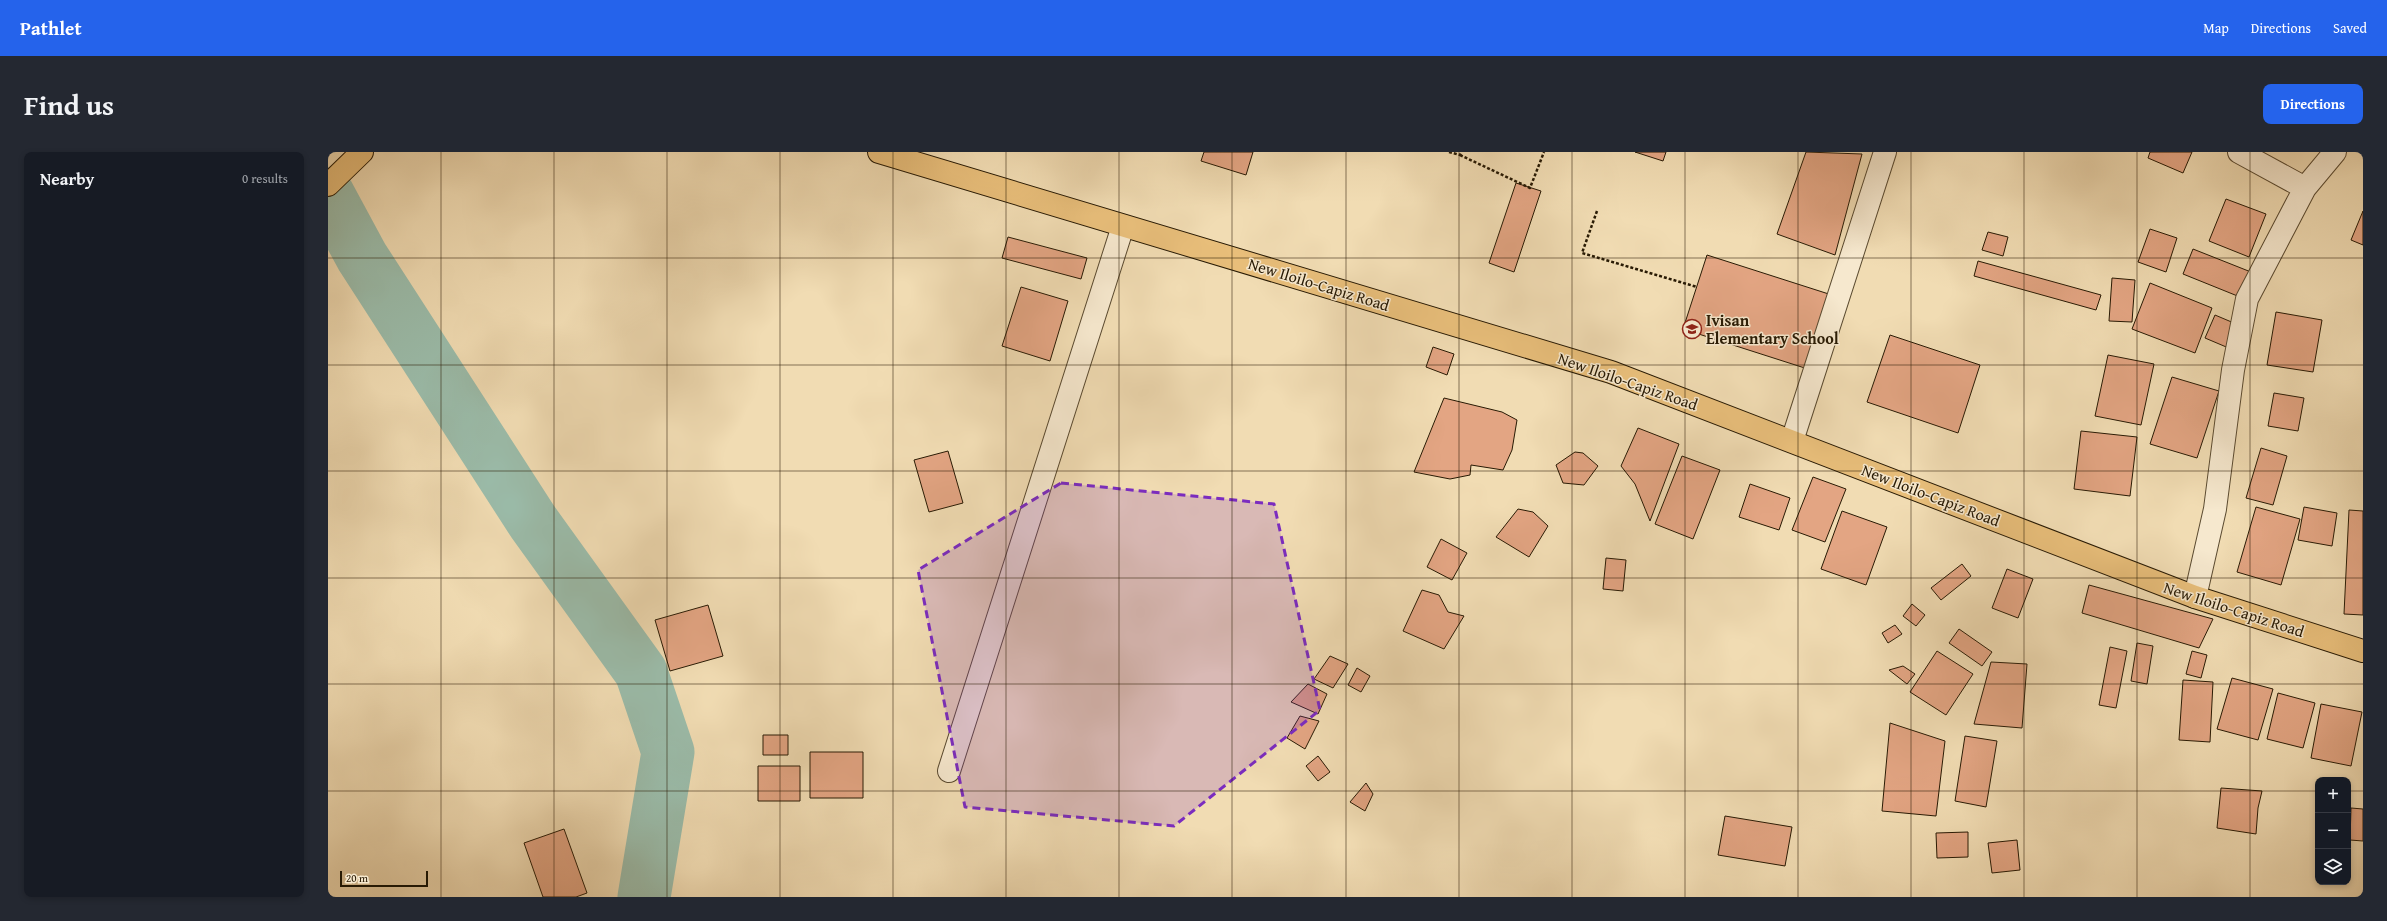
<!DOCTYPE html>
<html lang="en">
<head>
<meta charset="utf-8">
<style>
  body { margin:0; font-family:"Gentium Book Plus",serif; background:#242831; color:#f1f3f6 }
  .controls { position:absolute; right:12px; bottom:12px; display:grid; overflow:hidden; border-radius:8px; box-shadow:0 2px 6px #0003 }
  .controls button { width:36px; height:36px; display:grid; place-items:center; padding:0; border:0; border-bottom:1px solid #363941; background:#171b24; color:#f1f3f6; font:20px sans-serif }
  .scale { position:absolute; left:12px; bottom:10px; width:88px; box-sizing:border-box; padding-left:4px; border:2px solid #281a04; border-top:0; font-size:11px; line-height:14px; white-space:nowrap; color:#281a04; -webkit-text-stroke:3px #f6e8ce; paint-order:stroke }
  .list { margin:0; padding:0; list-style:none }
  h2 { display:flex; justify-content:space-between; align-items:center; height:52px; margin:0; padding:0 16px; font-size:17px }
  h2 small { font-size:13px; font-weight:400; color:#9ea1a6 }
  .icon { flex:none; width:22px; height:22px; fill:none; stroke:currentColor; stroke-width:2; stroke-linecap:round; stroke-linejoin:round }
  .map { position:relative; flex:none; width:2035px; height:745px; overflow:hidden; border-radius:8px }
  header { display:flex; align-items:center; gap:24px; box-sizing:border-box; height:56px; padding:0 20px; background:#2563eb; color:#fff }
  header strong { font-size:19px }
  nav { display:flex; gap:22px; margin-inline-start:auto; font-size:14px }
  .intro { display:flex; align-items:center; justify-content:space-between; box-sizing:border-box; height:96px; padding:0 24px }
  h1 { margin:0; font-size:28px }
  .button { padding:10px 18px; border-radius:8px; background:#2563eb; color:#fff; font-size:14px; font-weight:700 }
  main { display:flex; gap:24px; padding:0 24px }
  aside { flex:1; background:#171b24; border-radius:8px; box-shadow:0 2px 6px #0003 }
  .map>svg:first-child { display:block }
  .lines { fill:none; stroke-linecap:round; stroke-linejoin:round }
  .river { stroke:#9bbcaa; stroke-width:53 }
  .building { fill:#e3a583; stroke:#281a04 }
  .street-casing { stroke:#5a4a30; stroke-width:24 }
  .highway-casing { stroke:#281a04; stroke-width:24 }
  .path { stroke:#281a04; stroke-width:2.5; stroke-dasharray:3 2; stroke-linecap:butt }
  .street { stroke:#f6e8ce; stroke-width:22 }
  .highway { stroke:#e8be7a; stroke-width:22 }
  .marked { fill:#7b2cbf; fill-opacity:0.2; stroke:#7b2cbf; stroke-width:3; stroke-dasharray:8 5; stroke-linejoin:round }
  .grid { fill:none; stroke:#281a04; stroke-width:1; stroke-opacity:0.55 }
  .labels { text-anchor:middle; stroke-width:3; stroke-linejoin:round; paint-order:stroke }
  .street-label { font-size:16px; fill:#281a04; stroke:#f6e8ce }
  .poi-label { font-size:16px; font-weight:bold; fill:#281a04; stroke:#f6e8ce; text-anchor:start }
</style>
</head>
<body>
<header>
<strong>Pathlet</strong>
<nav><a>Map</a><a>Directions</a><a>Saved</a></nav>
</header>
<div class="intro"><h1>Find us</h1><a class="button">Directions</a></div>
<main>
<aside>
<h2>Nearby<small>0 results</small></h2>
<ul class="list">
</ul>
</aside>
<div class="map">
<svg width="2035" height="745" viewBox="0 0 2035 745">
  <rect width="100%" height="100%" fill="#f1dcb3"/>
  <filter id="stains"><feTurbulence type="fractalNoise" baseFrequency=".005" numOctaves="4"/><feColorMatrix values="0 0 0 0 .2 0 0 0 0 .09 0 0 0 0 .02 0 0 0 .5 -.17"/></filter>
  <radialGradient id="worn" r=".72"><stop offset=".6" stop-color="#630" stop-opacity="0"/><stop offset="1" stop-color="#630" stop-opacity=".3"/></radialGradient>
  <g class="lines">
    <!-- river -->
    <path class="river" d="M0 42 34 105 205 370 313 520 340 600 316 745"/>
  </g>
  <!-- building -->
  <path class="building" d="M876 0H925L918 23 873 9Z
    M1307 0H1338L1335 9Z
    M1478 0 1534 2 1507 103 1449 82Z
    M1822 0H1864L1855 21 1820 6Z
    M1188 31 1213 39 1186 120 1161 111Z
    M1898 47 1938 62 1921 105 1881 89Z
    M2035 59V93L2023 88Z
    M1822 77 1849 86 1838 120 1810 110Z
    M1660 80 1680 85 1675 104 1654 98Z
    M680 85 759 106 753 127 674 106Z
    M1865 97 1923 120 1912 145 1855 122Z
    M1379 103 1507 144 1483 218 1355 177Z
    M1650 109 1773 143 1768 158 1646 124Z
    M1784 126 1807 128 1804 170 1781 169Z
    M1822 131 1884 156 1867 201 1804 177Z
    M693 135 740 149 722 209 674 194Z
    M1948 160 1994 168 1985 220 1939 213Z
    M1887 163 1913 174 1903 197 1877 186Z
    M1562 183 1652 213 1630 281 1539 250Z
    M1105 195 1126 202 1119 223 1098 215Z
    M1780 203 1826 212 1813 273 1767 264Z
    M1844 225 1891 239 1869 306 1822 292Z
    M1946 241 1976 246 1970 279 1940 274Z
    M1116 246 1174 260 1189 268 1184 298 1175 318 1143 313 1142 323 1122 327 1086 320Z
    M1310 276 1351 292 1322 369 1307 332 1293 314Z
    M1753 279 1809 285 1802 344 1746 337Z
    M1933 296 1959 304 1945 353 1918 346Z
    M620 299 635 351 601 360 586 308Z
    M1247 300 1255 301 1270 314 1256 333 1235 331 1228 313Z
    M1354 304 1392 318 1365 387 1327 372Z
    M1485 325 1518 337 1497 390 1464 378Z
    M1422 332 1462 346 1451 378 1411 365Z
    M1928 355 1972 367 1953 433 1909 420Z
    M1976 355 2009 361 2004 394 1970 388Z
    M1190 357 1205 360 1220 374 1201 405 1168 385Z
    M2021 358 2035 359V463L2016 462Z
    M1514 359 1559 375 1538 433 1493 417Z
    M1113 387 1139 401 1124 428 1099 415Z
    M1278 406 1298 408 1295 439 1275 437Z
    M1634 412 1643 424 1613 448 1603 436Z
    M1679 417 1705 427 1690 466 1664 456Z
    M1761 433 1885 467 1871 496 1754 461Z
    M1094 438 1111 443 1120 460 1136 464 1116 497 1075 479Z
    M1584 452 1597 463 1588 474 1575 464Z
    M380 453 395 504 342 519 327 468Z
    M1567 473 1574 482 1560 491 1554 481Z
    M1631 477 1664 500 1654 514 1621 491Z
    M1809 491 1825 494 1819 532 1803 529Z
    M1782 495 1799 499 1788 556 1771 553Z
    M1609 499 1645 522 1618 563 1582 540Z
    M1864 499 1879 503 1873 526 1858 522Z
    M1002 504 1020 512 1005 536 986 527Z
    M1663 510 1699 512 1694 576 1646 572Z
    M1575 514 1587 522 1579 532 1561 518Z
    M1029 516 1042 524 1033 540 1020 533Z
    M1904 526 1945 537 1930 588 1889 577Z
    M1855 528 1885 530 1882 590 1851 588Z
    M980 532 999 542 990 562 963 550Z
    M1950 541 1987 551 1975 596 1939 587Z
    M1993 552 2034 560 2023 614 1983 606Z
    M972 564 991 569 977 597 959 586Z
    M1562 571 1617 589 1608 664 1554 659Z
    M435 583H460V603H435Z
    M1637 584 1669 589 1658 655 1627 649Z
    M482 600H535V646H482Z
    M990 604 1002 620 990 629 978 614Z
    M430 614H472V649H430Z
    M1038 631 1045 642 1037 659 1022 650Z
    M1893 636 1934 639 1930 656 1928 682 1889 676Z
    M2023 656 2035 657V689L2022 688Z
    M1397 664 1464 675 1457 714 1390 703Z
    M236 677 259 741 248 745H215L196 691Z
    M1640 680V705L1609 706 1608 681Z
    M1689 688 1692 718 1664 721 1660 691Z"/>
  <g class="lines">
    <defs>
      <path id="street" d="M1911 0 1977 36
        M1464 289 1557 0
        M1867 445 1887 357 1905 218 1919 147 1977 36 2007 0
        M621 619 795 74"/>
      <path id="highway" d="M551 0 1283 220 1867 445 2035 499
        M0 33 34 0"/>
    </defs>
    <!-- street casing -->
    <use href="#street" class="street-casing"/>
    <!-- highway casing -->
    <use href="#highway" class="highway-casing"/>
    <!-- path -->
    <path class="path" d="M1121 0 1132 3 1134 0
      M1132 3 1202 36 1216 0
      M1269 59 1254 101 1369 135"/>
    <!-- street -->
    <use href="#street" class="street"/>
    <!-- highway -->
    <use href="#highway" class="highway"/>
  </g>
  <!-- marked area -->
  <path class="marked" d="M733 331 946 352 992 558 846 674 637 655 590 418Z"/>
  <!-- grid -->
  <path class="grid" d="M113 0V745M226 0V745M339 0V745M452 0V745M565 0V745M678 0V745M791 0V745M904 0V745M1018 0V745M1131 0V745M1244 0V745M1357 0V745M1470 0V745M1583 0V745M1696 0V745M1809 0V745M1922 0V745M0 106H2035M0 213H2035M0 319H2035M0 426H2035M0 532H2035M0 639H1990M2020 639H2035"/>
  <!-- icons -->
  <defs>
    <symbol id="school-ring" viewBox="-11 -11 22 22"><circle r="9.5" fill="#f6e8ce" stroke="#8f2418" stroke-width="1.5"/><path d="M0-5L7-2L0 1L-7-2ZM-4 1L0 2.5L4 1V4Q0 6-4 4Z" fill="#8f2418"/></symbol>
  </defs>
  <g fill-rule="evenodd">
    <use href="#school-ring" x="1353" y="166" width="22" height="22"/>
  </g>
  <g class="labels">
    <!-- street labels -->
    <g class="street-label">
      <text transform="translate(991 132) rotate(17)" y="6">New Iloilo-Capiz Road</text>
      <text transform="translate(1300 229) rotate(19)" y="6">New Iloilo-Capiz Road</text>
      <text transform="translate(1603 343) rotate(21)" y="6">New Iloilo-Capiz Road</text>
      <text transform="translate(1906 457) rotate(18)" y="6">New Iloilo-Capiz Road</text>
    </g>
    <!-- poi labels -->
    <g class="poi-label">
      <text x="1378" y="174">Ivisan<tspan x="1378" dy="18">Elementary School</tspan></text>
    </g>
  </g>
  <rect width="100%" height="100%" filter="url(#stains)"/>
  <rect width="100%" height="100%" fill="url(#worn)"/>
</svg>
<div class="controls">
<button>+</button>
<button>−</button>
<button><svg class="icon" aria-label="layers" viewBox="0 0 24 24"><path d="M12 4l9 5-9 5-9-5zM3 14l9 5 9-5"/></svg></button>
</div>
<div class="scale">20 m</div>
</div>
</main>
</body>
</html>
